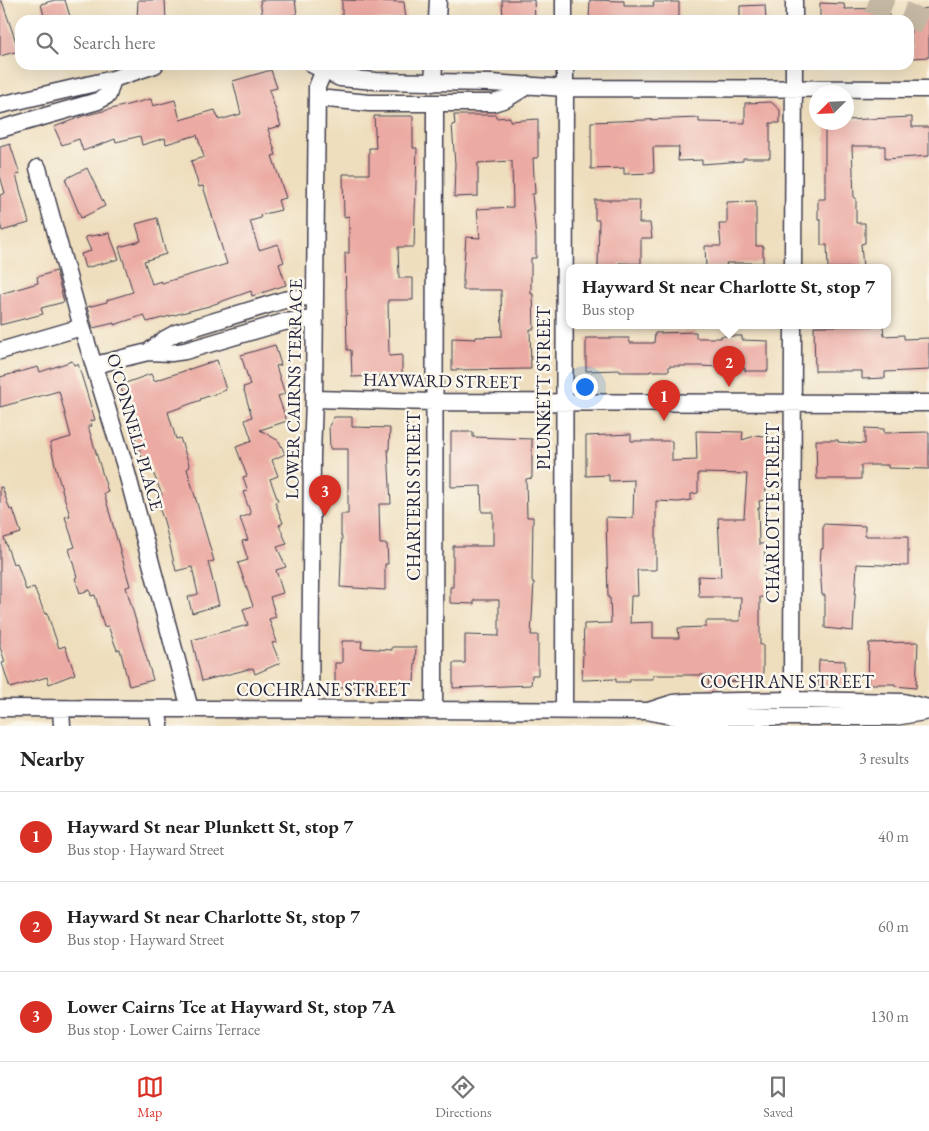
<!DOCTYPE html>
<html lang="en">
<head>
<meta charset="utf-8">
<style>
  body { margin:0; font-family:"EB Garamond",serif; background:#f6f6f6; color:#222 }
  .compass { position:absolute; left:809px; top:85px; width:45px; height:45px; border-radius:50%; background:#fff; box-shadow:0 5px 20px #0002; rotate:246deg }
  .you { position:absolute; left:584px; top:386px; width:18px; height:18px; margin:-12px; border:4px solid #fff; border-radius:50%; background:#1a73e8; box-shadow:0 0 0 8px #1a73e833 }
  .badge { display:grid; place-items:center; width:32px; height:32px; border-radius:50%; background:#d93025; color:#fff; font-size:16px; font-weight:700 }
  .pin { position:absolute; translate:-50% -41px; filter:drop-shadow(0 1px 2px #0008) }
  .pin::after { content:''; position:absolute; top:26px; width:18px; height:15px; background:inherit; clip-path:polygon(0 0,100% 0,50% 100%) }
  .popup { position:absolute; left:566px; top:264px; width:325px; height:65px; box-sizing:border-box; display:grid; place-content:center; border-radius:10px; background:#fff; filter:drop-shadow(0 1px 4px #0005); font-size:16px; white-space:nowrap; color:#767676 }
  .popup b { font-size:19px; color:#222 }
  .popup::after { content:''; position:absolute; left:50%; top:100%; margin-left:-10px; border:10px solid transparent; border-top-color:#fff }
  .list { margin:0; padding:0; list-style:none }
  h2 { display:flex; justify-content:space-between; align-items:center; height:65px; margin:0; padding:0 20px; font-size:21px }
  h2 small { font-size:16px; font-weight:400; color:#767676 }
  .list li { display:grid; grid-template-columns:32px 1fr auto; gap:15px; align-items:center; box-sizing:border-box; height:90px; padding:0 20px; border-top:1px solid #e0e0e0 }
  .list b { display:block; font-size:19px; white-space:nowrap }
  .list p { margin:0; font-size:16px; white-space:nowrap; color:#767676 }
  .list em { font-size:16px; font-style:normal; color:#767676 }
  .icon { flex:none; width:28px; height:28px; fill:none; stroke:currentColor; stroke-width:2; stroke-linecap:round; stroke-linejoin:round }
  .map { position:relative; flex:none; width:929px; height:726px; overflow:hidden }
  .search { position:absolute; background:#fff; box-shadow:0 5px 20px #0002; left:15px; right:15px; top:15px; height:55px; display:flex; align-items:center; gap:12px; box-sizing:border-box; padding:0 18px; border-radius:15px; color:#767676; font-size:19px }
  .sheet { height:335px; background:#fff }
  nav { display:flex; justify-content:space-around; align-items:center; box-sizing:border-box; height:70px; border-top:1px solid #e0e0e0; background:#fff; font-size:14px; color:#767676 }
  nav a { display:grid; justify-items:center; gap:2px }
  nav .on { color:#d93025 }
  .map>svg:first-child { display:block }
  .building { fill:#ebaaa3; fill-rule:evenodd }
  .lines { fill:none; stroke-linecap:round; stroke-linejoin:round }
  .highway-tunnel { stroke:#c5b8a3; stroke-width:24; stroke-dasharray:24 12; stroke-linecap:butt }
  .minor-casing { stroke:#413e4e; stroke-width:19 }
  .minor { stroke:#fff; stroke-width:16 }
  .labels { text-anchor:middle; stroke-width:5; stroke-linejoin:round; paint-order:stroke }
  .street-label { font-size:18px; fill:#22223b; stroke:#fbf7ec }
</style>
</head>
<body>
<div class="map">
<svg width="929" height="726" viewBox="0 0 929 726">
  <rect width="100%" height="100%" fill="#fbf7ec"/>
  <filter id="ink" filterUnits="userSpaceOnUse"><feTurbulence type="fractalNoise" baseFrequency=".02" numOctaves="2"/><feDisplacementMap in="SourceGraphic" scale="10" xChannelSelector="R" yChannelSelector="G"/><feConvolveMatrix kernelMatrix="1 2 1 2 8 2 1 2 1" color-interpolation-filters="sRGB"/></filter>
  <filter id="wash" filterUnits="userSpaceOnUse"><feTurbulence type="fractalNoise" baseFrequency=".0096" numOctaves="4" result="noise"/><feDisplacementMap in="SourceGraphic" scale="20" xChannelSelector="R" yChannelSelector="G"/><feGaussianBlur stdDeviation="1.12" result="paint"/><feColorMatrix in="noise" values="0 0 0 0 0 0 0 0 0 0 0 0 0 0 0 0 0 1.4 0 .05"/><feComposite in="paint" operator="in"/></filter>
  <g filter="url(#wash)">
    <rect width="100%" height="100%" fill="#eedebd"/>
    <g id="blocks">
      <!-- building -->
      <path class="building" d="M55 0H65L71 20H45L41 4Z
        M138 0H165L166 20H137Z
        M260 0H295L297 14 272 20H263Z
        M342 0 404 2 406 20H342Z
        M502 0H534L535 20H503Z
        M590 0 624 1V6H654L653 2H679V20H589Z
        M0 1H2L19 51 0 56Z
        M820 3 844 4 845 9 889 8V20H820Z
        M765 5 766 20H740V6Z
        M929 8V57L912 58 910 10Z
        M271 70 277 88 269 90 281 126 268 129 276 155 272 156 286 198 278 200 281 210 260 215 261 218 250 221 259 250 278 244 284 262 279 264 286 285 252 296 251 291 209 306 147 322 144 315 114 325V323L93 328 87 307 107 302V300L133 292 119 247 141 241 136 224 157 218 166 254 144 261 152 284 161 281 162 283 227 264 203 186 199 187 191 161 204 157 197 135 166 144 165 138 142 145 140 136 116 142 115 139 83 151 79 139 62 145 54 127 83 116 151 99 153 106 175 100 180 120 215 110 219 120 241 114 233 81Z
        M771 102 780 110V123H770V158H743V161L702 164V160L678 161 679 147H653L654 173 624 174V168L591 169V122L699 118V122L745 123V103Z
        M454 115H496V118L510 117V121L538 119V158H533L535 194H532L536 238V258H531V294H533L534 329H530L531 369 452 370V338L476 339V337L502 336 501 290H463V276L466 237 480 238 477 209 513 207 512 161 478 163V196L454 197 455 164 452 125 455 124Z
        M374 116H413V148H417L414 247H398L399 278H413V300H388L389 356 402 355V375L352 377 351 350H347L345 253H349V216L344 217 343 174H369V148H376Z
        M912 117V127H929V156L885 159V146H852L854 198H856V223H865V243L861 244 863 268H828L827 245H821V220H818V199H825V122H846V120Z
        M10 144 20 174 16 175 29 223 2 231 0 223V195L5 193 0 176V147Z
        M87 168 105 206 81 218 65 179Z
        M595 200H640L639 223H650L652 238H641V264L619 263V268H598L599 220H595Z
        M756 201V246H763V263H726L727 266 706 267 705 246H721L719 224H727V202Z
        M109 233 119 259 85 268 81 254 91 251 85 237Z
        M56 271 64 302 41 308 43 314 0 325V294L38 283 37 277Z
        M814 326H883L884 336 904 335V339L929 338V370L885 372V378L862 379V371H815Z
        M696 332V338H721V336H742V340L768 341V371H745V368L720 369V367L699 366H669V371H650V372H620V370L586 371V338H629L630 343H654L655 333Z
        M275 345 281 365 276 366 285 394 278 396 287 421 260 430 279 441 285 454 272 460 278 476 270 479 278 501 275 502 283 523 279 525 287 544 277 547 286 567 276 570 283 593 270 597 276 617 269 619 277 642 272 643 280 663 255 674 253 668 202 681 192 640 248 625 243 609 253 606 238 563 248 560 242 541 248 540 240 518 251 514 243 492 248 491 243 477 247 476 236 447 252 441 245 420 252 417 243 387 250 385 241 355Z
        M217 360 226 390 200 399 201 400 168 412 176 439 180 438 190 467 187 469 214 561 208 562 219 605 192 613 188 597 198 594 192 567 176 571 164 521 155 497 162 495 148 459 143 461 131 423 133 422 120 385 151 374 154 381Z
        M72 361 74 365 78 364 95 420 90 421 92 426H88L108 492 104 493 130 586 126 587 153 680 129 686 120 649 117 650 108 626 104 627 95 595 91 596 90 590 80 593 75 578 77 577 69 549 75 547 65 517 70 516 57 473 50 443 71 437 59 391 0 407V377L38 367 40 372Z
        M334 417H352V427L390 428 389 449H388L391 504H379L380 544H387L388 564H385V590L340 587 342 536H341V514H348V449H330L329 426Z
        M865 428 884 429V433L929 432V469L888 468V465H861V479H817L816 440H838V442L865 444Z
        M696 431 743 432 742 440 758 435 770 438 765 500 759 501 760 508H758L759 544H765L764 578H766V597H760V645H763V682L722 681V688L708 689 709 675H653V679H630V682H616V679L582 680 584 624 611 623 610 598H608L606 517 633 518 634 480 609 481V475L586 476V436L631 434V441H672V461L697 460ZM698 473 747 474 744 518H718L721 577 698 576 699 597H741L740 621H706V627L678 628 679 638H653V622L630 623 631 596H638L637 570H656V501L679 502 691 500V494L698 493Z
        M451 432H473V437L532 439V478L526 479 527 517H533L532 582H534L531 635H538V675H532L531 685 453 688V663H465V635L499 636V600H474V604L450 603V587H453V546H493V512H482L481 486 451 487Z
        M0 487H2L10 510 13 509 21 533 4 538 13 564 17 563 26 590 34 587 45 614 47 613 59 648 65 646 75 674 49 684 47 677 10 688 2 663 5 662 0 647Z
        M823 524 865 526V536H908V566L857 564 853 631 825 628V595H822L820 567 821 549H823Z
        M342 641H362L361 648 392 650V647H416L414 682 388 681V683H381L380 689 369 688V687L335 688V663H342Z
        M918 642 916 688 895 686V684H868L869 643Z
        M819 660 845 661 844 689H818Z"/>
    </g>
  </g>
  <g filter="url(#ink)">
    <use href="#blocks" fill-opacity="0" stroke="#413e4e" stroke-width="1"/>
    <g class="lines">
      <!-- highway-tunnel -->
      <path class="highway-tunnel" d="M869 0 929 24"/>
      <defs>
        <path id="minor" d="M564 0V20
          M437 20 438 0
          M794 20V0
          M313 65 340 78 376 81 491 83 565 88 929 89
          M433 83 434 65
          M317 98 369 103H493L506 99 529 85
          M0 105 113 79 155 65
          M0 129 98 101 108 95 113 79
          M38 168 82 327 125 466 190 709
          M793 268 794 65
          M0 351 82 327
          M148 352 165 339 176 333 284 300 315 296
          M95 365 148 352 171 353 185 351 284 322 315 319
          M314 399 434 402 929 403
          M792 700 793 326
          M0 708 646 711 676 717H895L929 711
          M61 709 62 726
          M157 709 160 726
          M310 710 312 455 314 399 317 87 324 70
          M434 710 435 103
          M564 710 565 65
          M648 711 673 703 685 702 792 700 903 702 929 708"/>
      </defs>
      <!-- minor casing -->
      <use href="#minor" class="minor-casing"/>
      <!-- minor -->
      <use href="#minor" class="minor"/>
    </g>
  </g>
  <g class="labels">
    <!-- street labels -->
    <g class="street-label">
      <text transform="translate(442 381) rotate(1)" y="6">HAYWARD STREET</text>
      <text transform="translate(544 388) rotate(-90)" y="6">PLUNKETT STREET</text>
      <text transform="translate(294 389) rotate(-89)" y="6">LOWER CAIRNS TERRACE</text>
      <text transform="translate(135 432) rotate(74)" y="6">O'CONNELL PLACE</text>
      <text transform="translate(414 496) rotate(-90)" y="6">CHARTERIS STREET</text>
      <text transform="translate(773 513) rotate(-90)" y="6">CHARLOTTE STREET</text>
      <text x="787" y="688">COCHRANE STREET</text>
      <text x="323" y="696">COCHRANE STREET</text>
    </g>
  </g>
</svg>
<svg class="compass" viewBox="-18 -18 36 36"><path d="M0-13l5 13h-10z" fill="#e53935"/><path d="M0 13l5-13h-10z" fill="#767676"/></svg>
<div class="you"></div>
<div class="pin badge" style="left:664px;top:421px">1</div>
<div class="pin badge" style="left:729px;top:387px">2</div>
<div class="popup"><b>Hayward St near Charlotte St, stop 7</b>Bus stop</div>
<div class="pin badge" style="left:325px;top:516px">3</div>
<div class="search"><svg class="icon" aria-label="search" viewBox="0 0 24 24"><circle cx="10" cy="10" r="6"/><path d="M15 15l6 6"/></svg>Search here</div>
</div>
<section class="sheet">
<h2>Nearby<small>3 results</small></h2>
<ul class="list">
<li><span class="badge">1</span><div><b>Hayward St near Plunkett St, stop 7</b><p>Bus stop · Hayward Street</p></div><em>40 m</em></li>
<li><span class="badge">2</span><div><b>Hayward St near Charlotte St, stop 7</b><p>Bus stop · Hayward Street</p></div><em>60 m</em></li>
<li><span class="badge">3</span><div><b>Lower Cairns Tce at Hayward St, stop 7A</b><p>Bus stop · Lower Cairns Terrace</p></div><em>130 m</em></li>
</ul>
</section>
<nav>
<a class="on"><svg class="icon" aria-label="map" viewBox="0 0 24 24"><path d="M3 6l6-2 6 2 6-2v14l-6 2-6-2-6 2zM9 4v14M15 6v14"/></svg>Map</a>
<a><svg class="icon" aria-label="directions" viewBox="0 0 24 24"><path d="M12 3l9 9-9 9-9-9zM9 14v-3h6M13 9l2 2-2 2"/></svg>Directions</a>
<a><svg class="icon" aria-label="saved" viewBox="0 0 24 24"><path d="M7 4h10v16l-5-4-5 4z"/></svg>Saved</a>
</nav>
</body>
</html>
